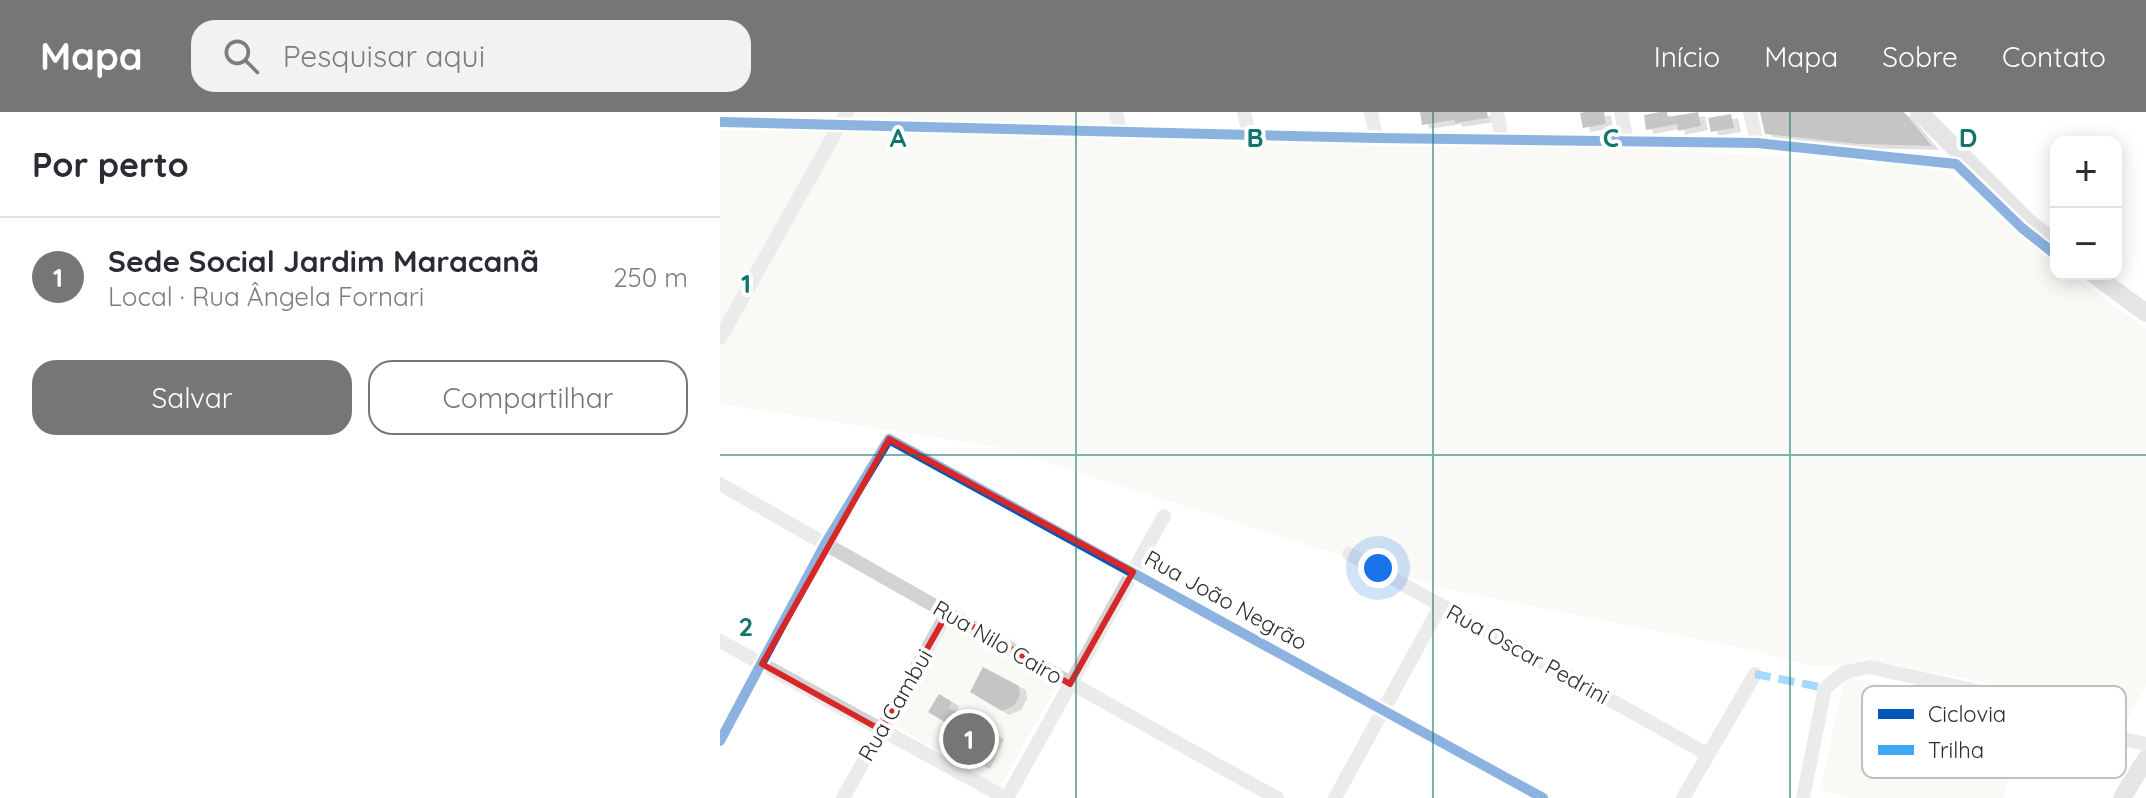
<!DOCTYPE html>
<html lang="pt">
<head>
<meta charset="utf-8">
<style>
  body { margin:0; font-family:Quicksand,sans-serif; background:#f2f2f3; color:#2b2b33 }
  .controls { position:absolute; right:24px; top:24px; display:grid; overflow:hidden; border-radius:16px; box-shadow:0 4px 20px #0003 }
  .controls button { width:72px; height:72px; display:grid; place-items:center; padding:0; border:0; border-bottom:2px solid #e1e1e2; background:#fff; color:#2b2b33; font:40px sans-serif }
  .you { position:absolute; left:658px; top:456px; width:28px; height:28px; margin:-20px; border:6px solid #fff; border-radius:50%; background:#1a73e8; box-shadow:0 0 0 12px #1a73e833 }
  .badge { display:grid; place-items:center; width:52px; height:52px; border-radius:50%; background:#767676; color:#fff; font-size:26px; font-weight:700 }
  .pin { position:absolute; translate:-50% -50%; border:4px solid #fff; box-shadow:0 2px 8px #0006 }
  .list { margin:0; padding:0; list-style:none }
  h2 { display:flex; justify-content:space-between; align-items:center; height:104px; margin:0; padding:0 32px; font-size:34px }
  h2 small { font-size:26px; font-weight:400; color:#7c7c81 }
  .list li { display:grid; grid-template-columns:52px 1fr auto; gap:24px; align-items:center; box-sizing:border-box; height:120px; padding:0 32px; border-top:2px solid #e1e1e2 }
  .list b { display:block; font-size:30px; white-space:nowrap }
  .list p { margin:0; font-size:26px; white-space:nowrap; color:#7c7c81 }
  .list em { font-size:26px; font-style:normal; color:#7c7c81 }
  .actions { display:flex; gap:16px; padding:24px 32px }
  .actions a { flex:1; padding:18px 0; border:2px solid #767676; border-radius:24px; text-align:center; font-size:28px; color:#767676 }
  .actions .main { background:#767676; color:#fff }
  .icon { flex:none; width:44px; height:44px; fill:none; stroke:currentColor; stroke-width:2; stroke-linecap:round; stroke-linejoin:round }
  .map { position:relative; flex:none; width:1426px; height:686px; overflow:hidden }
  header { display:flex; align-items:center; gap:48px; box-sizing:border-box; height:112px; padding:0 40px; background:#767676; color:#fff }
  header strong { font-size:38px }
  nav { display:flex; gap:44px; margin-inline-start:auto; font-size:28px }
  .search { width:560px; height:72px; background:#f2f2f3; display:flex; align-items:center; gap:20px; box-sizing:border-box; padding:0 28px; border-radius:24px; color:#7c7c81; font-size:30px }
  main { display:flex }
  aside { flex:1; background:#fff }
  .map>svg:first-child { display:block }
  .green { fill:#f1f4eb }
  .building { fill:#7e7e7e; filter:url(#shadow) }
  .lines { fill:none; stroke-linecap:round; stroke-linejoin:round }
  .minor { stroke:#d2d2d2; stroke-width:14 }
  .major { stroke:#c5c5c5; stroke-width:18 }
  .quiet { stroke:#3fa9f5; stroke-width:8; stroke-dasharray:16 8; stroke-linecap:butt }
  .cycleway-casing { stroke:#fff; stroke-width:15 }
  .cycleway { stroke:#0057b8; stroke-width:10 }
  .marked { fill:none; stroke:#d62828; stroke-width:6; stroke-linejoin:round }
  .grid { fill:none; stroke:#0f766e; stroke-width:2; stroke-opacity:0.55 }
  .labels { text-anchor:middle; stroke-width:8; stroke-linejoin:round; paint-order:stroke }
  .street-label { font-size:22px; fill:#2d2d2d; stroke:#fff }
  .key { fill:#fff; stroke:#c0c0c0; stroke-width:2 }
  .key-label { font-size:22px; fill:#2d2d2d }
  .grid-label { font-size:26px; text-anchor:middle; font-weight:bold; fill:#0f766e; stroke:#fff; stroke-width:8; stroke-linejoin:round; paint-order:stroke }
</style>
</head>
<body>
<header>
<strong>Mapa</strong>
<div class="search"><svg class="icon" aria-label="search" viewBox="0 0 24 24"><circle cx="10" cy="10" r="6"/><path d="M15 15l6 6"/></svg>Pesquisar aqui</div>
<nav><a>Início</a><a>Mapa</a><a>Sobre</a><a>Contato</a></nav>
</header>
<main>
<aside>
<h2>Por perto<small></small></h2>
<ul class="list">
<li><span class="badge">1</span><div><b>Sede Social Jardim Maracanã</b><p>Local · Rua Ângela Fornari</p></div><em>250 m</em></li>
</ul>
<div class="actions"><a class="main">Salvar</a><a>Compartilhar</a></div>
</aside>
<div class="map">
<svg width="1426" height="686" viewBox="0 0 1426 686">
  <defs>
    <filter id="shadow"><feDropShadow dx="7" dy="4" stdDeviation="0" flood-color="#0004"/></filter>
  </defs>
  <rect width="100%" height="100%" fill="#fff"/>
  <!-- green -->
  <path class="green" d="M132 0H392L395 17 127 10Z
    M0 13 783 29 1210 53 1225 57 1336 151V162H1351L1426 217V574L1404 613 1364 606 1326 588 1288 575 1145 547 1122 554H1089L1038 539 727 477 278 335 0 292Z
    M230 513 337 573 281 673 261 664 174 613Z
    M1125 564 1302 603 1284 686H1133L1100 679Z"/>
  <!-- building -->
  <path class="building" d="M700 0H767L768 6 735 11 734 8 702 13Z
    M866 0H884L886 12 863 16 860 1Z
    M940 0H947L948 5 978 0 981 14 958 19 957 12 926 18 924 3Z
    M1040 0H1184L1212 34 1138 32 1045 22Z
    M1011 2 1014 16 991 20 988 6Z
    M263 555 299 574 300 583 294 594 282 599 250 580Z
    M219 582 232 590 229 596 277 623 263 653 227 635 228 630 219 625 228 612 208 600Z"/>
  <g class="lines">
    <!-- minor -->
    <path class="minor" d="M396 0 400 20
      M524 0 529 23
      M651 0 656 26
      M777 0 782 28
      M901 0 907 30
      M1030 0 1037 31
      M0 10 656 26 1037 31 1236 52 1302 116 1336 143
      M0 226 127 0
      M0 372C185 477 370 583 557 686
      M629 442 987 642
      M0 529 286 686
      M0 629 105 432 169 327 823 686
      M123 686 228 500
      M287 686 444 404
      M615 686 721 493
      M963 686 1035 562
      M1083 686 1105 576 1125 560 1149 555 1293 587 1328 599 1355 617 1426 632"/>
    <!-- major -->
    <path class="major" d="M1199 0 1308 110 1336 132
      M1373 162 1426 201
      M1402 686 1426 647"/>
    <!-- quiet -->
    <path class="quiet" d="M1035 562 1105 576"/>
    <defs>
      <path id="cycleway" d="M0 10 656 26 1037 31 1236 52 1302 116 1336 143
        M0 629 105 432 169 327 823 686"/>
    </defs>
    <!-- cycleway casing -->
    <use href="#cycleway" class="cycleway-casing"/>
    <!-- cycleway -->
    <use href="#cycleway" class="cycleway"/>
  </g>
  <!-- marked area -->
  <path d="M0 0H1426V686H0ZM169 327 413 460 350 572 228 500 161 618 42 552Z" fill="#fff" fill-opacity=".55" fill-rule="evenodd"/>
  <path class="marked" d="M169 327 413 460 350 572 228 500 161 618 42 552Z"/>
  <!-- grid -->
  <path class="grid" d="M356 0V686M713 0V686M1070 0V686M0 343H1426"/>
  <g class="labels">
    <!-- street labels -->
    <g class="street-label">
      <text transform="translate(506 488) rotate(29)" y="8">Rua João Negrão</text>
      <text transform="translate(278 530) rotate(30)" y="8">Rua Nilo Cairo</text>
      <text transform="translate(808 542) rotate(29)" y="8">Rua Oscar Pedrini</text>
      <text transform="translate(175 593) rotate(-60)" y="8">Rua Cambui</text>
    </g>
  </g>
  <!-- legend -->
  <rect x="1142" y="574" width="264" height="92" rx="12" class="key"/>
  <rect x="1158" y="597" width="36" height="10" fill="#0057b8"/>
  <rect x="1158" y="633" width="36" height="10" fill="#3fa9f5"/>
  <g class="key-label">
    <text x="1208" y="610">Ciclovia</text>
    <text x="1208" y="646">Trilha</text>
  </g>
  <g class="grid-label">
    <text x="178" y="35">A</text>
    <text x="535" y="35">B</text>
    <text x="891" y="35">C</text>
    <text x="1248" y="35">D</text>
    <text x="26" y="181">1</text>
    <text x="26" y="524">2</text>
  </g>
</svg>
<div class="controls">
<button>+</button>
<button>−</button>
</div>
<div class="you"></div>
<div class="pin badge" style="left:249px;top:627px">1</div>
</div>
</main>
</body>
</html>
